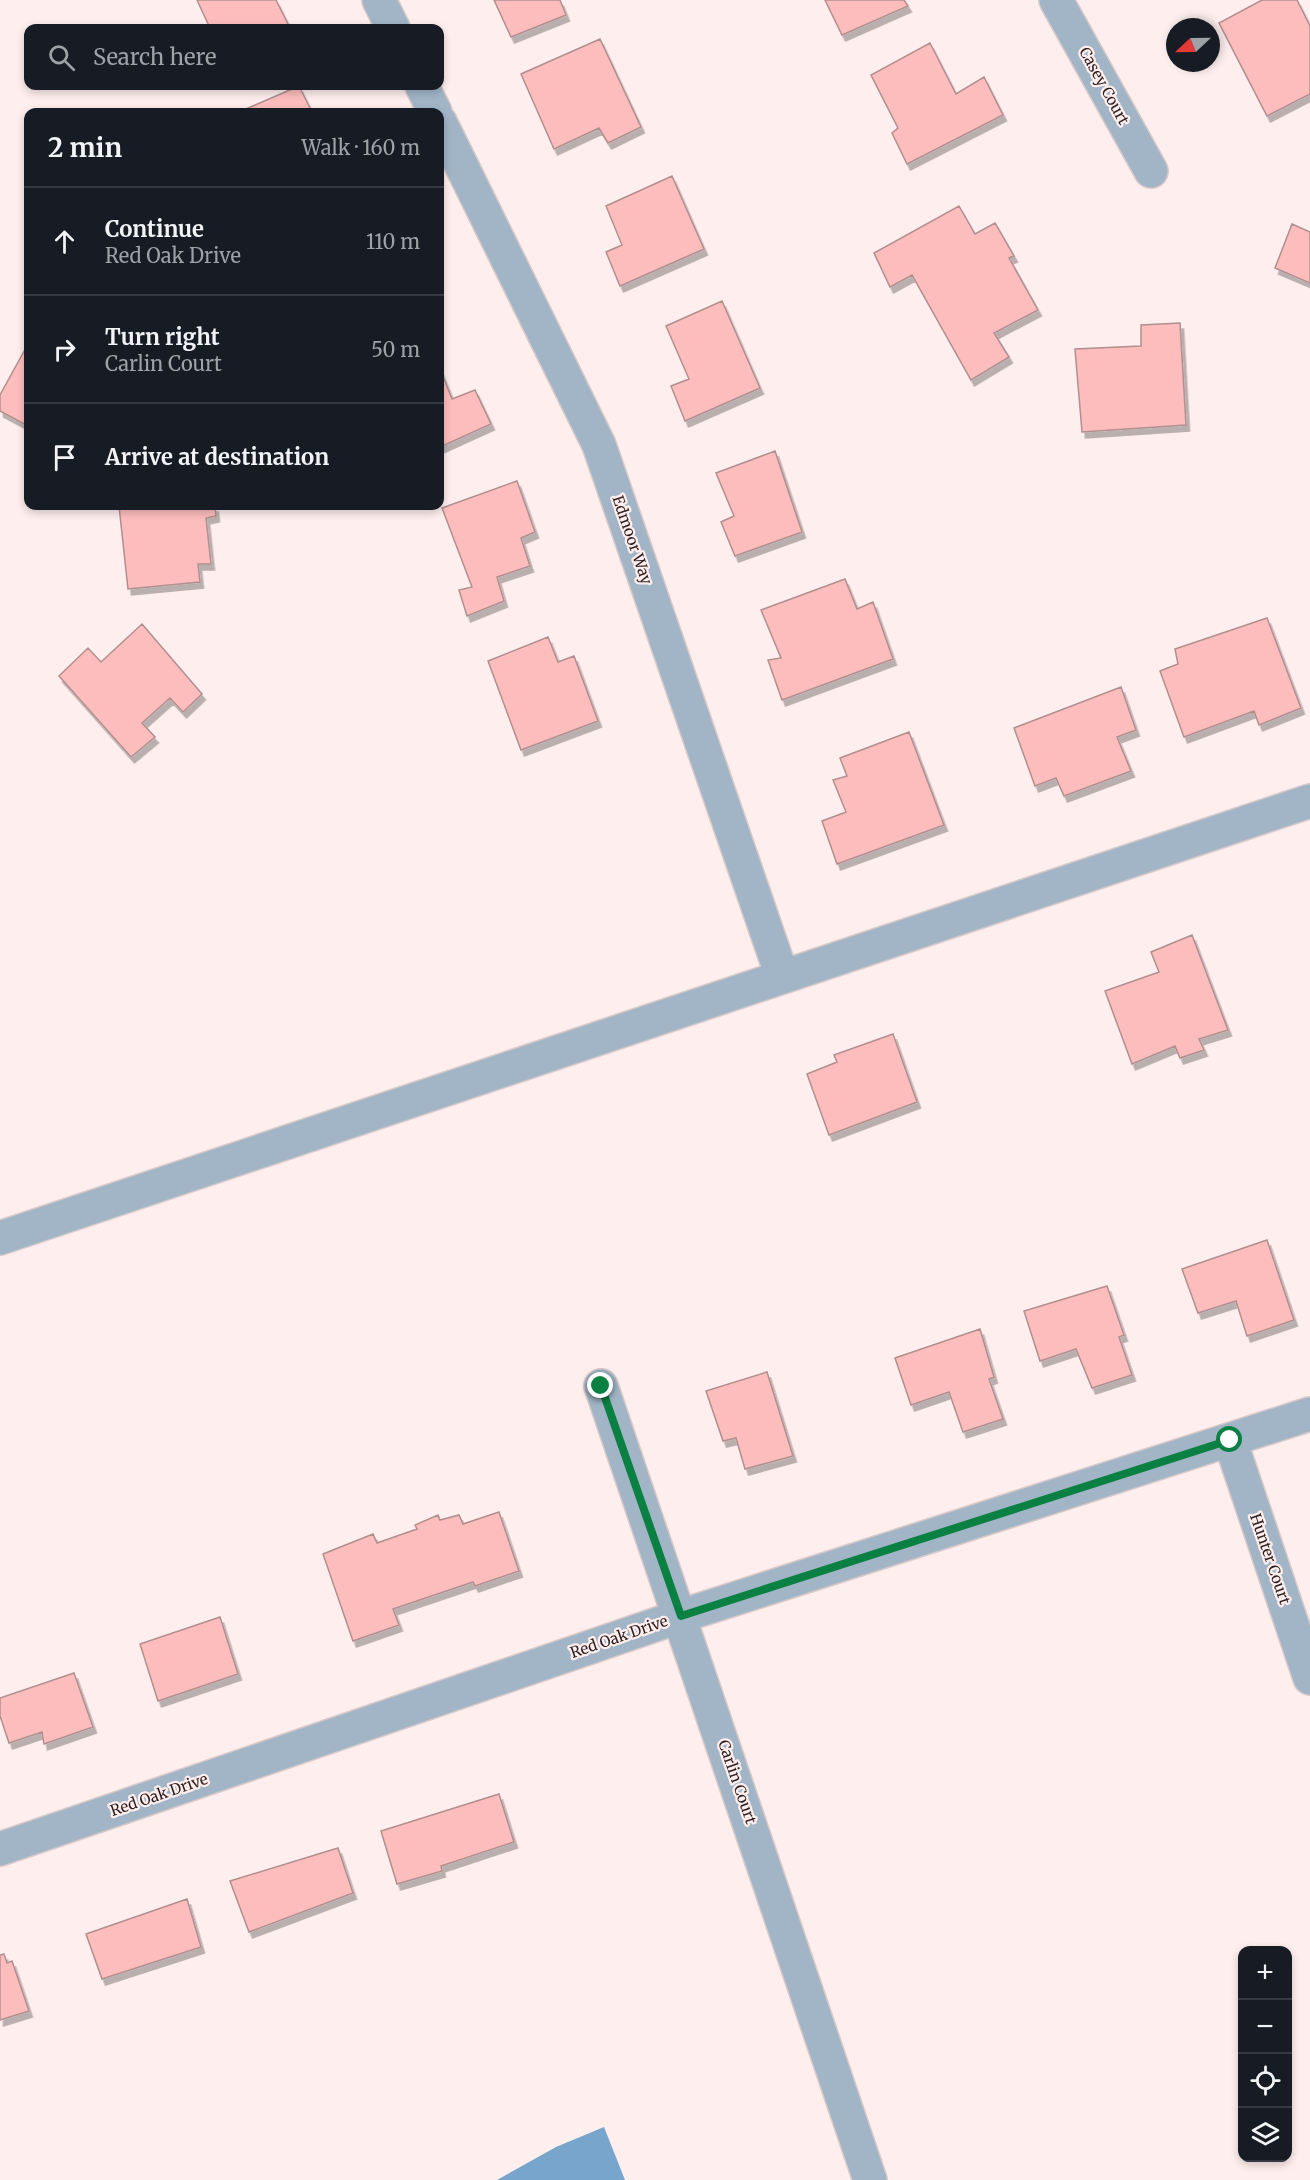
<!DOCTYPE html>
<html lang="en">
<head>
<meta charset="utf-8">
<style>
  body { margin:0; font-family:Merriweather,serif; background:#20242c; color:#f1f3f6 }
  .controls { position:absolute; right:18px; bottom:18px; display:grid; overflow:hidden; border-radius:12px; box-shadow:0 3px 9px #0003 }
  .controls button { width:54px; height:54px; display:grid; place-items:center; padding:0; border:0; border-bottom:2px solid #363941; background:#171b24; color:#f1f3f6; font:30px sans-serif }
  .compass { position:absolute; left:1166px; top:18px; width:54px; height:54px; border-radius:50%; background:#171b24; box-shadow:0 3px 9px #0003; rotate:248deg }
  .stop { position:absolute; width:18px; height:18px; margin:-14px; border:4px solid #0b8043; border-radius:50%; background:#fff }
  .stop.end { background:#0b8043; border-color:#fff; box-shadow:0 2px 6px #0008 }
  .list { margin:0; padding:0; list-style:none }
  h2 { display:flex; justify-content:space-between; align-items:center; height:78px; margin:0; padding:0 24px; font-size:26px }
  h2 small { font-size:20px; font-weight:400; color:#9ea1a6 }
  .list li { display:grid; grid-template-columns:39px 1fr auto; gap:18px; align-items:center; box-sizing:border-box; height:108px; padding:0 24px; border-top:2px solid #363941 }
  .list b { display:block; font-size:22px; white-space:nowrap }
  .list p { margin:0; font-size:20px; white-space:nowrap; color:#9ea1a6 }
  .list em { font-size:20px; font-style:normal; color:#9ea1a6 }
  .icon { flex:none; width:33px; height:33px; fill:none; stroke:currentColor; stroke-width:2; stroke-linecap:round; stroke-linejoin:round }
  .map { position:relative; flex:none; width:1310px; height:2180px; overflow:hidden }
  .search { position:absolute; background:#171b24; box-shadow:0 3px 9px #0003; left:24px; top:24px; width:420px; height:66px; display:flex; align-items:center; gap:15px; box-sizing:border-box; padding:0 21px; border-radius:12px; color:#9ea1a6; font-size:22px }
  .panel { position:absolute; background:#171b24; box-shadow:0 3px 9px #0003; left:24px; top:108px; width:420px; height:402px; border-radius:12px }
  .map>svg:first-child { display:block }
  .water { fill:#77a5cb }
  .building { fill:#fdbdbd; stroke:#b28f8f; stroke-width:1.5; filter:url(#shadow) }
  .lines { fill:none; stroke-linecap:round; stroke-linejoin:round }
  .street-casing { stroke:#d8c9c9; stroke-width:36 }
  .street { stroke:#a1b5c7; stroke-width:33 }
  .route { stroke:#0b8043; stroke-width:8 }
  .labels { text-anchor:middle; stroke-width:4.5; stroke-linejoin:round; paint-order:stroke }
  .street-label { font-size:15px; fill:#2d1f1f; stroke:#feeeee }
</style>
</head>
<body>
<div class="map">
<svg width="1310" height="2180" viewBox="0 0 1310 2180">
  <defs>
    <filter id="shadow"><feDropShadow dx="3.5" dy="6" stdDeviation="0" flood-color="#0004"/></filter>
  </defs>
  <rect width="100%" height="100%" fill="#feeeee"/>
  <!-- water -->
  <path class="water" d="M604 2127 625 2180H497L556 2147Z"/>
  <!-- building -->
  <path class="building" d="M197 0H276L290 28H210Z
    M494 0H560L566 15 511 37Z
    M825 0H904L908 6 842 35Z
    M1262 0H1297L1310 26V94L1267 116 1219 23Z
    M600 39 641 127 608 143 599 128 554 149 521 74Z
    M930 43 956 94 984 77 1003 115 907 164 892 133 898 128 871 75Z
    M299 86 312 112H239Z
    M672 176 704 249 620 286 606 252 622 245 606 206Z
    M959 206 975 234 995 223 1014 256 1009 258 1038 310 994 333 1009 357 971 380 912 275 890 287 874 253Z
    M1292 224 1310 232V283L1275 268Z
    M722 301 760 388 685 421 671 386 689 379 666 326Z
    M1180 323 1186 425 1082 432 1075 349 1141 346V325Z
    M28 344V426L0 411V395Z
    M440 369 452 399 475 390 491 424 440 447Z
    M775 451 802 532 735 556 721 522 734 516 716 473Z
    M517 481 535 532 521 538 530 566 497 577 504 601 467 616 459 590 472 587 442 508Z
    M119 506H215L216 516 206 518 211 564H198L200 582 128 589Z
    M845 579 857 609 873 602 893 659 782 700 768 660 781 658 761 610Z
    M1267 618 1301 708 1259 725 1254 711 1184 737 1160 671 1178 664 1175 649Z
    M142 624 202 694 183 712 170 698 142 723 155 737 131 757 59 676 88 648 101 662Z
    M548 637 558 662 574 656 598 721 521 750 488 661Z
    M1121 687 1136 730 1117 737 1131 771 1064 796 1056 778 1035 786 1014 728Z
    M909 732 944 825 837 864 822 821 846 812 833 780 847 776 840 758Z
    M1192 935 1228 1030 1199 1039 1204 1050 1180 1058 1175 1046 1132 1064 1105 991 1159 972 1151 952Z
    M893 1034 917 1102 829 1135 807 1074 837 1062 834 1055Z
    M1267 1240 1294 1320 1247 1336 1236 1301 1198 1313 1182 1269Z
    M1107 1286 1124 1335 1119 1337 1132 1375 1092 1388 1076 1349 1040 1361 1024 1311Z
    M980 1329 994 1377 989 1379 1003 1419 963 1432 949 1392 911 1405 895 1358Z
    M767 1372 793 1456 745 1469 736 1438 723 1441 706 1391Z
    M499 1512 519 1571 475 1586 473 1582 393 1609 399 1625 353 1641 323 1554 373 1534 377 1543 417 1529 415 1525 438 1515 440 1520 459 1515 463 1524Z
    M220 1617 238 1674 158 1701 140 1644Z
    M74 1673 93 1727 44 1744 42 1732 9 1743 0 1716V1698Z
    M499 1794 514 1842 441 1866 442 1871 397 1884 381 1831Z
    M338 1848 353 1893 249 1932 230 1881Z
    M187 1899 201 1947 102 1979 86 1934Z
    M4 1954 7 1963 12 1961 29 2011 0 2020V1955Z"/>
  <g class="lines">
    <defs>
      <path id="street" d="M379 0 393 28
        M1056 0 1151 171
        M422 86 435 112
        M440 122 599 445 782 976
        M0 1238 1310 801
        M601 1386 870 2180
        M1230 1440 1310 1678
        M0 1849 681 1616 1310 1414"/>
    </defs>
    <!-- street casing -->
    <use href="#street" class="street-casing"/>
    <!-- street -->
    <use href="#street" class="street"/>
  </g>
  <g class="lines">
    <!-- route -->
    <path class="route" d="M601 1386 681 1616 1230 1440"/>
  </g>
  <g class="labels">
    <!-- street labels -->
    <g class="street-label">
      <text transform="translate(1104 86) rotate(61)" y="5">Casey Court</text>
      <text transform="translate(632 540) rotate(71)" y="5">Edmoor Way</text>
      <text transform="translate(1270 1559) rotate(71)" y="5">Hunter Court</text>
      <text transform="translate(619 1637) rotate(-19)" y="5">Red Oak Drive</text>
      <text transform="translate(737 1782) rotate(71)" y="5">Carlin Court</text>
      <text transform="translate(159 1795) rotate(-19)" y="5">Red Oak Drive</text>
    </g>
  </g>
</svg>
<div class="controls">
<button>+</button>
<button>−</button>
<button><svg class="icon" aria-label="locate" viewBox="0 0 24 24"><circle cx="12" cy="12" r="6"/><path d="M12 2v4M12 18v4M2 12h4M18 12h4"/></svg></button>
<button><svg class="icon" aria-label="layers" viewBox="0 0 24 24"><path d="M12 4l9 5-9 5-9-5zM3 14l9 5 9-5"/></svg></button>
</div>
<svg class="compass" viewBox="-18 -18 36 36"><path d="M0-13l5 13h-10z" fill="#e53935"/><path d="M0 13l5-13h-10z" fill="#9ea1a6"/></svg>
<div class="stop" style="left:1230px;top:1440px"></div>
<div class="stop end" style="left:601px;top:1386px"></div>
<div class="search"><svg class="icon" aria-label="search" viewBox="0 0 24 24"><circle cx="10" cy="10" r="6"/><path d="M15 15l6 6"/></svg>Search here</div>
<section class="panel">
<h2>2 min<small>Walk · 160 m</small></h2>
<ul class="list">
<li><svg class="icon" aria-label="ahead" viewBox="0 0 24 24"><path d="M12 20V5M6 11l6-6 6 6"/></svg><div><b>Continue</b><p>Red Oak Drive</p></div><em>110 m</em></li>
<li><svg class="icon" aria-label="right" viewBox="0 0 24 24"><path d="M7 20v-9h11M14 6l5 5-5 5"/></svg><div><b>Turn right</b><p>Carlin Court</p></div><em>50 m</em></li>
<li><svg class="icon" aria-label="arrive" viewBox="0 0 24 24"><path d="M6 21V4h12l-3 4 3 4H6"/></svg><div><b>Arrive at destination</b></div></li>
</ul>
</section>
</div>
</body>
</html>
